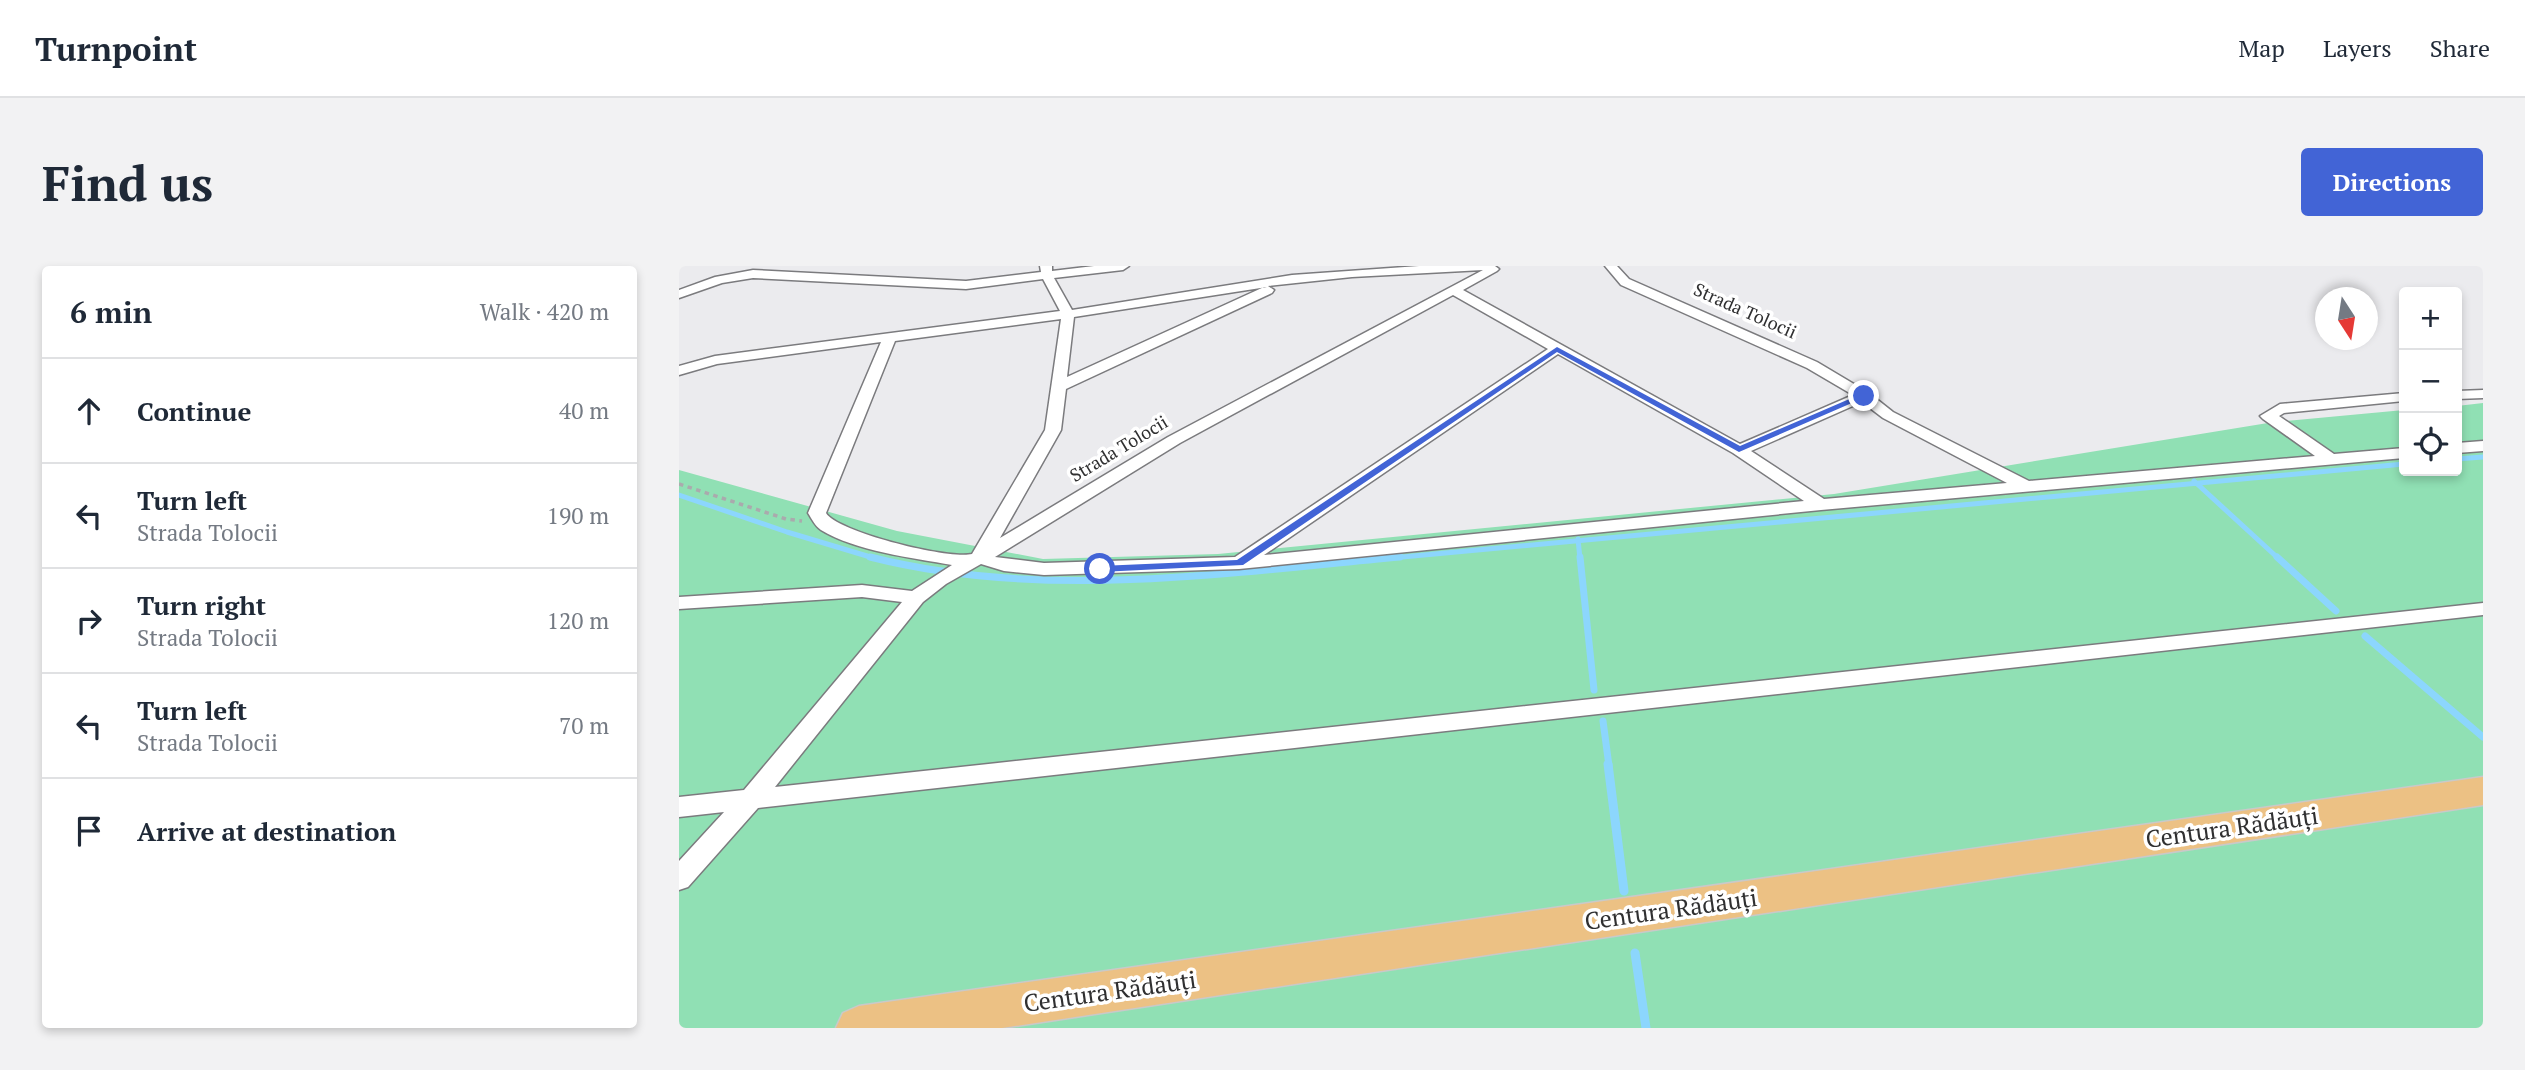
<!DOCTYPE html>
<html lang="en">
<head>
<meta charset="utf-8">
<style>
  body { margin:0; font-family:"PT Serif",serif; background:#f2f2f3; color:#1f2937 }
  .controls { position:absolute; right:21px; top:21px; display:grid; overflow:hidden; border-radius:7px; box-shadow:0 4px 10px #0003 }
  .controls button { width:63px; height:63px; display:grid; place-items:center; padding:0; border:0; border-bottom:2px solid #e0e1e3; background:#fff; color:#1f2937; font:35px sans-serif }
  .compass { position:absolute; left:1636px; top:21px; width:63px; height:63px; border-radius:50%; background:#fff; box-shadow:0 4px 10px #0003; rotate:168deg }
  .stop { position:absolute; width:21px; height:21px; margin:-16px; border:5px solid #4264d6; border-radius:50%; background:#fff }
  .stop.end { background:#4264d6; border-color:#fff; box-shadow:0 2px 7px #0008 }
  .list { margin:0; padding:0; list-style:none }
  h2 { display:flex; justify-content:space-between; align-items:center; height:91px; margin:0; padding:0 28px; font-size:30px }
  h2 small { font-size:23px; font-weight:400; color:#747a83 }
  .list li { display:grid; grid-template-columns:46px 1fr auto; gap:21px; align-items:center; box-sizing:border-box; height:105px; padding:0 28px; border-top:2px solid #e0e1e3 }
  .list b { display:block; font-size:26px; white-space:nowrap }
  .list p { margin:0; font-size:23px; white-space:nowrap; color:#747a83 }
  .list em { font-size:23px; font-style:normal; color:#747a83 }
  .icon { flex:none; width:38px; height:38px; fill:none; stroke:currentColor; stroke-width:2; stroke-linecap:round; stroke-linejoin:round }
  .map { position:relative; flex:none; width:1804px; height:762px; overflow:hidden; border-radius:7px }
  header { display:flex; align-items:center; gap:42px; box-sizing:border-box; height:98px; padding:0 35px; background:#fff; border-bottom:2px solid #e0e1e3 }
  header strong { font-size:33px }
  nav { display:flex; gap:38px; margin-inline-start:auto; font-size:24px }
  .intro { display:flex; align-items:center; justify-content:space-between; box-sizing:border-box; height:168px; padding:0 42px }
  h1 { margin:0; font-size:49px }
  .button { padding:18px 32px; border-radius:7px; background:#4264d6; color:#fff; font-size:24px; font-weight:700 }
  main { display:flex; gap:42px; padding:0 42px }
  aside { flex:1; background:#fff; border-radius:7px; box-shadow:0 4px 10px #0003 }
  .map>svg:first-child { display:block }
  .green { fill:#90e0b4 }
  .lines { fill:none; stroke-linecap:round; stroke-linejoin:round }
  .stream-far2 { stroke:#8cd6fd; stroke-width:5 }
  .stream-far1 { stroke:#8cd6fd; stroke-width:7 }
  .stream { stroke:#8cd6fd; stroke-width:9 }
  .street-casing { stroke:#7b7b7e; stroke-width:3 }
  .primary-casing { stroke:#c9c9c9; stroke-width:3 }
  .path { stroke:#aaaaad; stroke-width:3.5; stroke-dasharray:4.5 4.5; stroke-linecap:butt }
  .street { fill:#fff; fill-rule:evenodd }
  .primary { fill:#ecc184; fill-rule:evenodd }
  .route { fill:#4264d6 }
  .labels { text-anchor:middle; stroke-width:7; stroke-linejoin:round; paint-order:stroke }
  .far-street-label { font-size:18px; fill:#303031; stroke:#fff }
  .near-street-label { font-size:24px; fill:#303031; stroke:#fff }
</style>
</head>
<body>
<header>
<strong>Turnpoint</strong>
<nav><a>Map</a><a>Layers</a><a>Share</a></nav>
</header>
<div class="intro"><h1>Find us</h1><a class="button">Directions</a></div>
<main>
<aside>
<h2>6 min<small>Walk · 420 m</small></h2>
<ul class="list">
<li><svg class="icon" aria-label="ahead" viewBox="0 0 24 24"><path d="M12 20V5M6 11l6-6 6 6"/></svg><div><b>Continue</b></div><em>40 m</em></li>
<li><svg class="icon" aria-label="left" viewBox="0 0 24 24"><path d="M17 20v-9H6M10 6l-5 5 5 5"/></svg><div><b>Turn left</b><p>Strada Tolocii</p></div><em>190 m</em></li>
<li><svg class="icon" aria-label="right" viewBox="0 0 24 24"><path d="M7 20v-9h11M14 6l5 5-5 5"/></svg><div><b>Turn right</b><p>Strada Tolocii</p></div><em>120 m</em></li>
<li><svg class="icon" aria-label="left" viewBox="0 0 24 24"><path d="M17 20v-9H6M10 6l-5 5 5 5"/></svg><div><b>Turn left</b><p>Strada Tolocii</p></div><em>70 m</em></li>
<li><svg class="icon" aria-label="arrive" viewBox="0 0 24 24"><path d="M6 21V4h12l-3 4 3 4H6"/></svg><div><b>Arrive at destination</b></div></li>
</ul>
</aside>
<div class="map">
<svg width="1804" height="762" viewBox="0 0 1804 762">
  <rect width="100%" height="100%" fill="#ebebee"/>
  <!-- green -->
  <path class="green" d="M1804 137V762H0V204L218 265 364 293 539 288 1155 228 1595 156 1725 144V205H1778V140Z"/>
  <g class="lines">
    <!-- stream-far2 -->
    <path class="stream-far2" d="M1778 193 1804 191
      M1515 215 1600 293
      M0 229 108 266 198 293
      M899 273 901 293
      M702 293 1725 198"/>
    <!-- stream-far1 -->
    <path class="stream-far1" d="M191 291C365 335 545 307 721 291
      M901 291 915 424
      M1598 291 1657 345
      M1686 370 1804 471
      M924 455 930 500"/>
    <!-- stream -->
    <path class="stream" d="M929 498 945 625
      M956 687 967 762"/>
    <defs>
      <path id="street" d="M361 0H373V5L415 0H450L444 4 375 12 393 44 613 9 740 0H816L820 3 818 5 784 24 1061 178 1174 129 1128 102 942 19 926 0H938L950 13 1138 96 1190 127 1214 146 1350 215 1636 190 1584 153 1581 150 1601 138 1725 127V135L1605 147 1600 150 1655 188 1725 182V192L1142 244 560 303 365 309 325 305 302 298 267 318 244 336 96 521 1804 337V349L79 542 9 621 0 624V595L45 546 0 551V531L65 524 223 336 183 331 0 343V331L183 319 233 325 273 299C234 292 176 285 142 264 136 260 133 253 129 247L202 76 38 98 0 109V100L36 90 381 45 364 13 287 23 74 12 43 17 0 32V24L36 11 74 4 287 15 362 6ZM804 4 489 171 321 272 382 164 387 123 593 27 595 24 589 20 673 11ZM588 21H585L388 111 395 51ZM774 29 869 83 556 291 365 297 316 291 501 177ZM382 53 366 164 293 288C271 294 158 266 147 247L216 75ZM879 88 1054 187 1125 235 585 289ZM1183 136 1204 152 1328 217 1145 233 1072 185Z
        M1804 124V132L1778 133V125Z
        M1804 175V185L1778 187V177Z"/>
      <path id="primary" d="M1804 511V539L323 762H157L164 747 180 740Z"/>
    </defs>
    <!-- street casing -->
    <use href="#street" class="street-casing"/>
    <!-- primary casing -->
    <use href="#primary" class="primary-casing"/>
    <!-- path -->
    <path class="path" d="M0 218 107 253 123 255"/>
    <!-- street -->
    <use href="#street" class="street"/>
    <!-- primary -->
    <use href="#primary" class="primary"/>
  </g>
  <!-- route -->
  <path class="route" d="M878 81 1061 180 1182 128 1189 130 1060 186 878 86 564 299 421 306 416 303 421 300 558 294Z"/>
  <g class="labels">
    <!-- far-street labels -->
    <g class="far-street-label">
      <text transform="translate(1066 45) rotate(24)" y="6">Strada Tolocii</text>
      <text transform="translate(440 183) rotate(-31)" y="6">Strada Tolocii</text>
    </g>
    <!-- near-street labels -->
    <g class="near-street-label">
      <text transform="translate(1553 562) rotate(-8)" y="8">Centura Rădăuți</text>
      <text transform="translate(992 644) rotate(-8)" y="8">Centura Rădăuți</text>
      <text transform="translate(431 726) rotate(-8)" y="8">Centura Rădăuți</text>
    </g>
  </g>
</svg>
<div class="controls">
<button>+</button>
<button>−</button>
<button><svg class="icon" aria-label="locate" viewBox="0 0 24 24"><circle cx="12" cy="12" r="6"/><path d="M12 2v4M12 18v4M2 12h4M18 12h4"/></svg></button>
</div>
<svg class="compass" viewBox="-18 -18 36 36"><path d="M0-13l5 13h-10z" fill="#e53935"/><path d="M0 13l5-13h-10z" fill="#747a83"/></svg>
<div class="stop" style="left:421px;top:303px"></div>
<div class="stop end" style="left:1185px;top:130px"></div>
</div>
</main>
</body>
</html>
